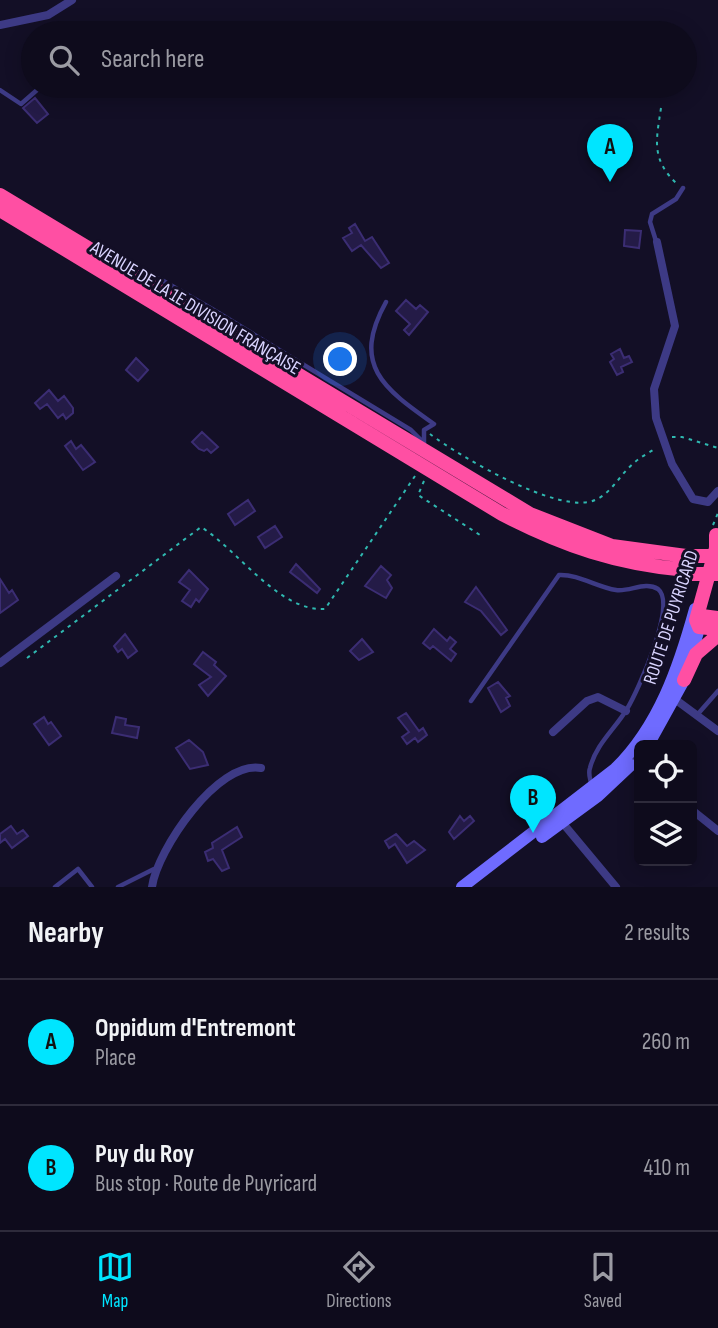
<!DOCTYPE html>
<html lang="en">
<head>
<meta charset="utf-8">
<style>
  body { margin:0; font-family:"Sofia Sans Condensed",sans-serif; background:#1c1929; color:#f1f3f6 }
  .controls { position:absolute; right:21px; bottom:21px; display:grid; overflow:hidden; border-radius:10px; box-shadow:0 4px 18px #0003 }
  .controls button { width:63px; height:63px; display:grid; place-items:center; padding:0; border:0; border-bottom:2px solid #2e2b3b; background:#0e0b1c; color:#f1f3f6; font:35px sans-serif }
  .you { position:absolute; left:341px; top:360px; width:24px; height:24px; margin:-18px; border:5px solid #fff; border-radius:50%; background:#1a73e8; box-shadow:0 0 0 10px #1a73e833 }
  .badge { display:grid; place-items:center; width:46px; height:46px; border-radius:50%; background:#00e5ff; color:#111; font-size:23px; font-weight:700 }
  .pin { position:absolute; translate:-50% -58px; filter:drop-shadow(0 2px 4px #0008) }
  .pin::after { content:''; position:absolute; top:37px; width:24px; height:21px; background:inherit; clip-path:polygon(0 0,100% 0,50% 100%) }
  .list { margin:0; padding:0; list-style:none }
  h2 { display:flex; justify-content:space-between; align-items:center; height:91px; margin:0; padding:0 28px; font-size:30px }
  h2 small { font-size:23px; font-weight:400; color:#9b9ba3 }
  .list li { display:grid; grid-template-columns:46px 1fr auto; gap:21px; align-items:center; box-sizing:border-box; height:126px; padding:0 28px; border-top:2px solid #2e2b3b }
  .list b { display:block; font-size:26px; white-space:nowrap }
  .list p { margin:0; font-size:23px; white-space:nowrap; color:#9b9ba3 }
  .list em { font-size:23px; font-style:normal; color:#9b9ba3 }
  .icon { flex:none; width:38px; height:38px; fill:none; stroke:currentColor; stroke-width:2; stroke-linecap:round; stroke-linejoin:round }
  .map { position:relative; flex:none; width:718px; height:887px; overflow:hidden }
  .search { position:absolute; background:#0e0b1c; box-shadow:0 4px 18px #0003; left:21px; right:21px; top:21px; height:77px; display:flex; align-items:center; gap:18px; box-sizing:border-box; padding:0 24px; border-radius:38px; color:#9b9ba3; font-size:26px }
  .sheet { height:343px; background:#0e0b1c }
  nav { display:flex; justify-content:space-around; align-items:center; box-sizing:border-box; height:98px; border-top:2px solid #2e2b3b; background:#0e0b1c; font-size:19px; color:#9b9ba3 }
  nav a { display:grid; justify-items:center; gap:4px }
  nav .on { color:#00e5ff }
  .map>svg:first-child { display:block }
  .building { fill:#241b47; stroke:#3b2d73; stroke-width:2 }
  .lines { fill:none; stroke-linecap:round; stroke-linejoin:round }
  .path { stroke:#2fb8b0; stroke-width:2; stroke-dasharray:3.5 5; stroke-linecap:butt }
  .lane { stroke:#3d3a85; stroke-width:4.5 }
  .street { stroke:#3d3a85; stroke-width:8 }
  .secondary { stroke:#6f6bff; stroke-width:12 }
  .highway { stroke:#ff4fa3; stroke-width:14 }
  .highway-bridge { stroke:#ff4fa3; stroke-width:14 }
  .labels { text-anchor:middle; stroke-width:6; stroke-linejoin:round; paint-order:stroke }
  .street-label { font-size:19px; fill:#d9d4ff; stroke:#130f26 }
</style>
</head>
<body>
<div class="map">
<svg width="718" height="887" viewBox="0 0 718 887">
  <rect width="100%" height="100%" fill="#130f26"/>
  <!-- building -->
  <path class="building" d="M35 98 48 114 37 123 23 108Z
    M355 224 365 241 372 237 389 263 381 268 361 245 352 251 343 238 352 233 349 228Z
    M625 230 641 231 639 248 624 246Z
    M406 300 416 309 420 305 428 312 409 335 404 330 410 324 396 311Z
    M620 349 624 358 629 356 632 362 621 367 623 372 617 375 610 362 614 359 611 354Z
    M136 358 148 370 138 381 126 370Z
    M49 390 58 401 64 396 73 408V413L66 419 63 414 58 418 47 404 40 409 35 403Z
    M202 432 218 447 211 453 207 449 204 451 199 449 192 442Z
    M71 441 76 449 81 445 95 462 83 470 65 446Z
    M248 500 255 511 235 525 228 514Z
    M275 526 282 537 265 548 258 537Z
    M296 564 320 589 317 593 290 572Z
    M381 566 391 575 387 580 392 588 386 598 365 586Z
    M189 570 208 589 199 602 196 599 191 607 182 601 190 590 179 582Z
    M0 579 9 593 12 590 18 600 0 613Z
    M476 587 507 630 501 635 481 611 465 602Z
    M434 629 447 641 450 637 456 642 450 649 456 654 451 661 433 646 430 649 423 643Z
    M125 634 137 651 128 658 122 649 118 652 114 646Z
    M362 639 373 652 359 660 350 651Z
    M203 652 216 662 214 665 226 676 208 696 199 685 211 677 194 664Z
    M498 682 510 696 506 698 510 706 501 712 488 688Z
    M406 713 419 731 423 728 427 735 418 742 415 738 407 744 402 737 409 732 398 718Z
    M44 717 48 724 51 722 61 736 49 745 34 724Z
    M116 717 126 719 125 725 139 727 137 738 112 733Z
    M189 740 203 752 208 765 190 769 176 748Z
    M460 816 464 821 470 816 474 821 454 839 449 832Z
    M11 826 17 834 23 830 28 836 12 848 5 839 0 843V834Z
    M237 827 242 837 222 850 229 868 222 871 213 859 208 861 205 852 213 848 212 843Z
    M396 834 407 846 414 841 425 850 407 863 395 844 389 848 385 841Z"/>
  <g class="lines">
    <!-- path -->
    <path class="path" d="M661 108C656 141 651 159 677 184
      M430 434C459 456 560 516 595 500 612 493 620 474 634 463 640 457 649 453 656 448
      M672 437H682L718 448
      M424 481 418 495 480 535
      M713 525 718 513
      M27 658 201 527C238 550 279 612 325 609L415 476"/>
    <!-- lane -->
    <path class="lane" d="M0 90 21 104 37 90
      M656 241 650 222 652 214 676 199 683 188
      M135 269 160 279 212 309 411 430 424 443
      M386 302C351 365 383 388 434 424L424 430V443
      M471 701 559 575C578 574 597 587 616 590 630 592 645 581 658 589 677 604 638 691 627 709 615 729 596 744 590 768 588 773 590 778 591 783
      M697 715 718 691
      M55 887 78 869 92 887
      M118 887 154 869"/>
    <!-- street -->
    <path class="street" d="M0 25 48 15 72 0
      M657 242 675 326 654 389 656 418 672 464 693 499 708 502 718 491
      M0 663 116 576
      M672 697 718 731
      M553 732 587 701 598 697 626 711
      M630 754 639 764
      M692 810 718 831
      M561 821 616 887
      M152 887C157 850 218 760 261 768"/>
    <!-- secondary -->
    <path class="secondary" d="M648 745 684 680 702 618
      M542 837 598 796 631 765
      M462 887 615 769C659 726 679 667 695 609"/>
    <!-- highway -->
    <path class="highway" d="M0 195 530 514 612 546 686 556
      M0 210 502 514C564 546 617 564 686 570
      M716 535V548L696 620 699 627 718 629
      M702 616 718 618
      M684 680 696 654 718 635"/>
    <!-- highway-bridge -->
    <path class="highway-bridge" d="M686 556H718
      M686 574H718"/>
  </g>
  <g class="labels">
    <!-- street labels -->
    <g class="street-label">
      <text transform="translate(196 307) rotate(31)" y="7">AVENUE DE LA 1E DIVISION FRANÇAISE</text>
      <text transform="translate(670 617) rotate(-72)" y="7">ROUTE DE PUYRICARD</text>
    </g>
  </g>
</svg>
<div class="controls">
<button><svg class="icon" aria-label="locate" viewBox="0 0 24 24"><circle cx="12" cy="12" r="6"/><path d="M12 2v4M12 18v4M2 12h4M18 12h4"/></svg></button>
<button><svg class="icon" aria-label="layers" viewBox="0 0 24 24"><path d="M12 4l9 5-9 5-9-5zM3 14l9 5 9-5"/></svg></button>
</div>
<div class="you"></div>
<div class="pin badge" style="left:610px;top:182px">A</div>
<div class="pin badge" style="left:533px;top:833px">B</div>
<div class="search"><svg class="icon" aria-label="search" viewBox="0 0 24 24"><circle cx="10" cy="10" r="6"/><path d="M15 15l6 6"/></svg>Search here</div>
</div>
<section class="sheet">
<h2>Nearby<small>2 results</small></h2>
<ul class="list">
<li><span class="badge">A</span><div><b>Oppidum d'Entremont</b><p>Place</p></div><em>260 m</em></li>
<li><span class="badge">B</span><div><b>Puy du Roy</b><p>Bus stop · Route de Puyricard</p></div><em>410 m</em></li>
</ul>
</section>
<nav>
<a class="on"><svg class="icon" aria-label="map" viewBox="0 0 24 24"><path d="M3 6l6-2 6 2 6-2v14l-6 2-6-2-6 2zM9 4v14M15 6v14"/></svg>Map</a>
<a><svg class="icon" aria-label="directions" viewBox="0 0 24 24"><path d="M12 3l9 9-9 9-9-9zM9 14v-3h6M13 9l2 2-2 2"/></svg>Directions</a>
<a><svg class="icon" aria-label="saved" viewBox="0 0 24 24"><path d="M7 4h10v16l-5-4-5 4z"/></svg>Saved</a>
</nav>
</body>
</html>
